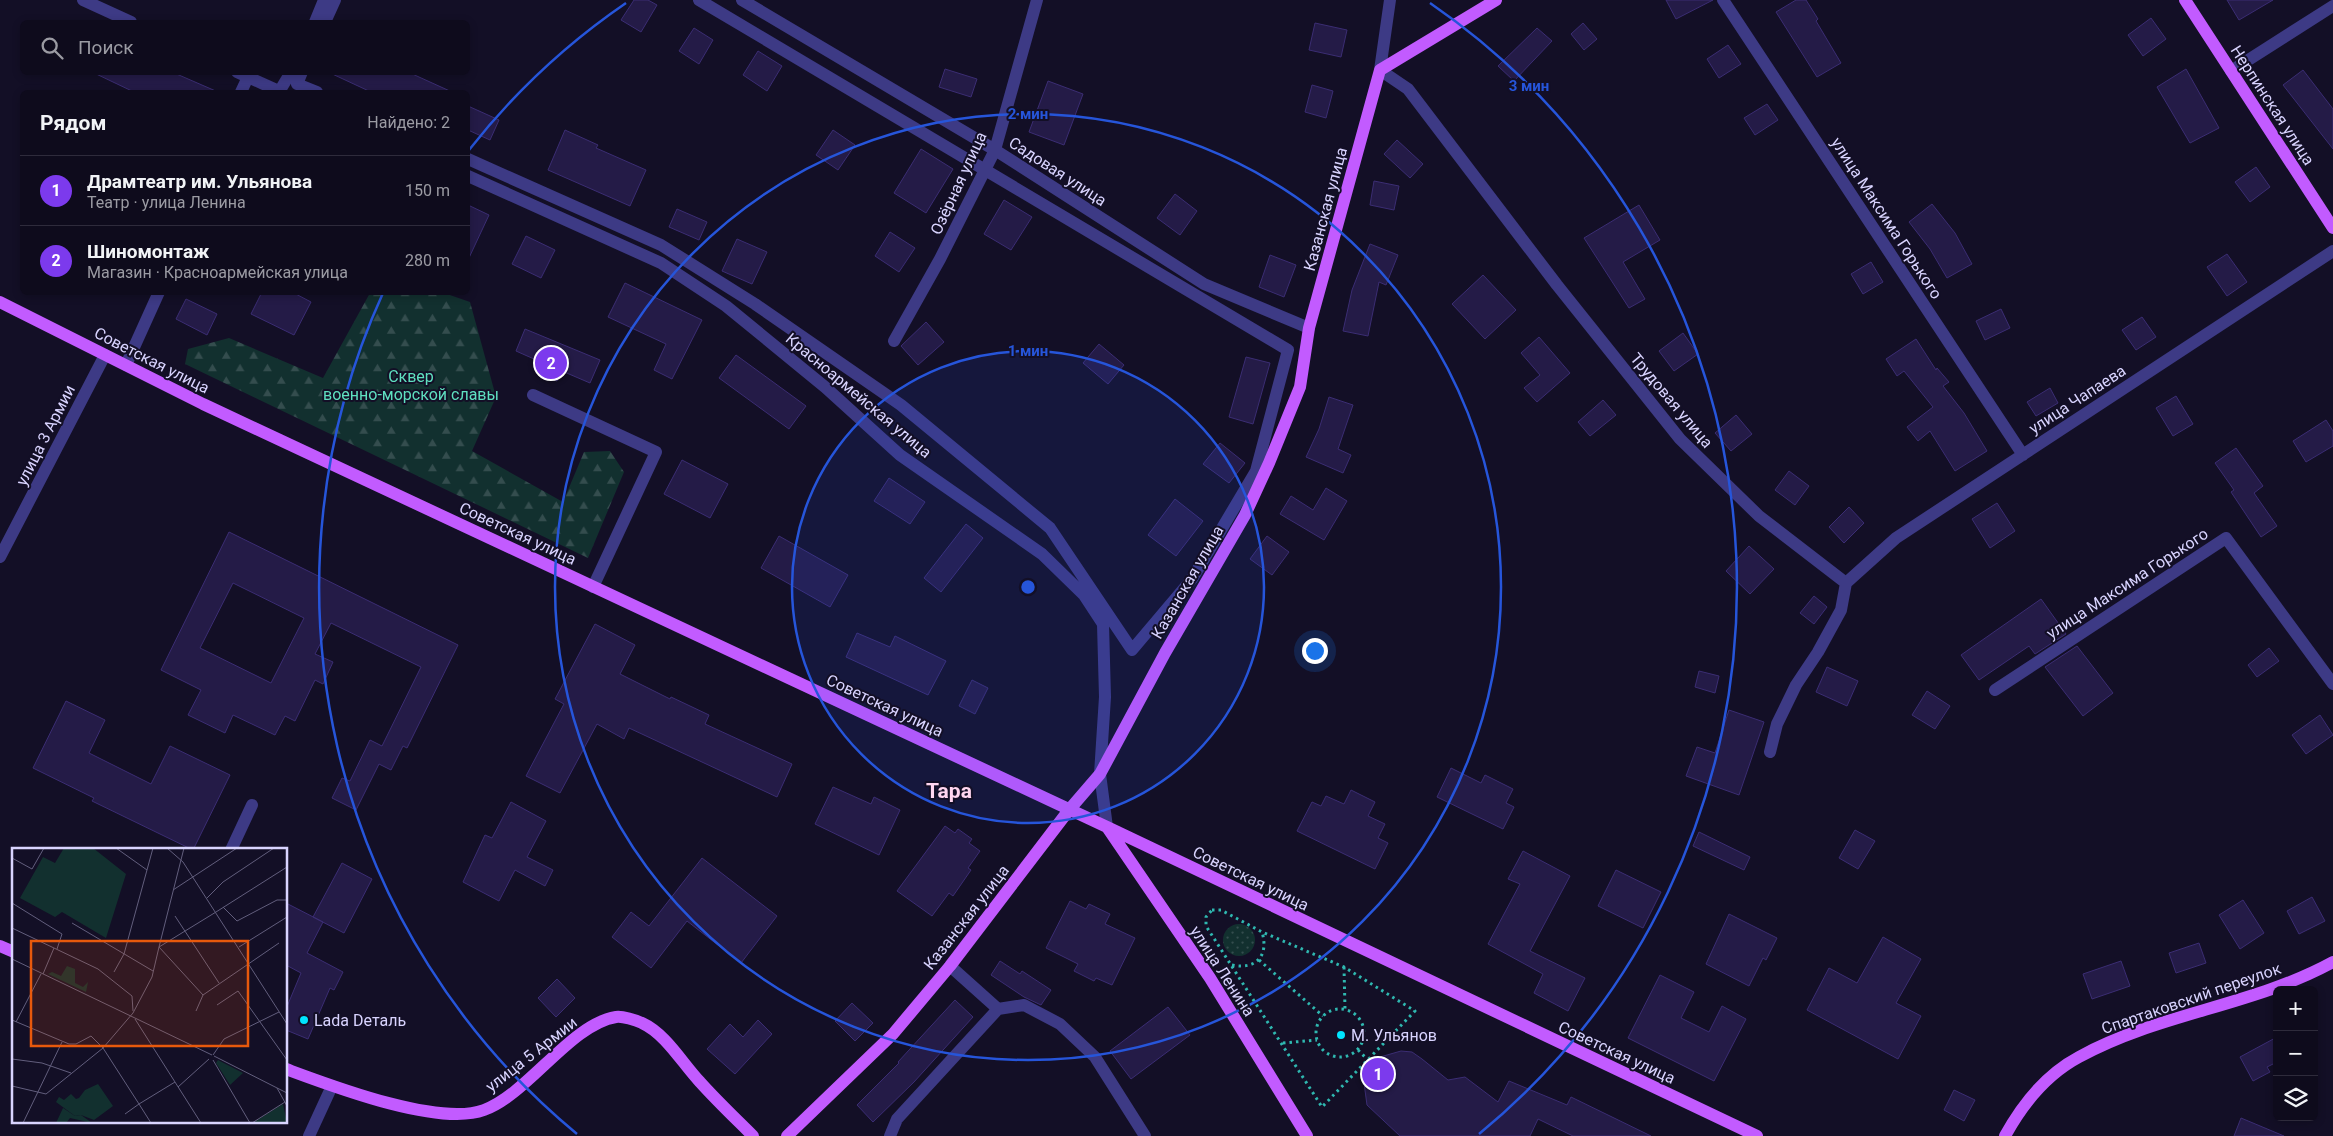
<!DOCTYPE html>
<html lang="ru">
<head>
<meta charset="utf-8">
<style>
  body { margin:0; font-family:Roboto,sans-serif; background:#1c1929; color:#f1f3f6 }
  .controls { position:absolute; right:15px; bottom:15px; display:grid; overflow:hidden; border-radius:8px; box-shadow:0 2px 8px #0003 }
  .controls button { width:45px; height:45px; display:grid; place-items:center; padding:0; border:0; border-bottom:1px solid #2e2b3b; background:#0e0b1c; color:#f1f3f6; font:25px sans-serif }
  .you { position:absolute; left:1314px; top:650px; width:18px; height:18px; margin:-12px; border:4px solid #fff; border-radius:50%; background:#1a73e8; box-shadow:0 0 0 8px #1a73e833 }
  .badge { display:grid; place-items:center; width:32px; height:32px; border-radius:50%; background:#7c3aed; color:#fff; font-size:16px; font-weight:700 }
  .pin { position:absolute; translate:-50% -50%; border:2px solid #fff; box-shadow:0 1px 5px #0006 }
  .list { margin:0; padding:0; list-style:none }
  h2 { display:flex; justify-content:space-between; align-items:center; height:65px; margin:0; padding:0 20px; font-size:21px }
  h2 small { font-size:16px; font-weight:400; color:#9b9ba3 }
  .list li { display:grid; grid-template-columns:32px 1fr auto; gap:15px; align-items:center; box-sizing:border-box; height:70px; padding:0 20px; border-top:1px solid #2e2b3b }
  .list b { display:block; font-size:19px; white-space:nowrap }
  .list p { margin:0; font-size:16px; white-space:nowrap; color:#9b9ba3 }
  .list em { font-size:16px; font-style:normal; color:#9b9ba3 }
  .icon { flex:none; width:28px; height:28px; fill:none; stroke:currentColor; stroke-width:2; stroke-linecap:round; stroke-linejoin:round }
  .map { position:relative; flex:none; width:2333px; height:1136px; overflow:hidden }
  .search { position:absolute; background:#0e0b1c; box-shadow:0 2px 8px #0003; left:20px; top:20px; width:450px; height:55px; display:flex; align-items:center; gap:12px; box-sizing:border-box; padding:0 18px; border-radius:8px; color:#9b9ba3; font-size:19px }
  .panel { position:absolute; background:#0e0b1c; box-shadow:0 2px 8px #0003; left:20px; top:90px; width:450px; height:205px; border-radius:8px }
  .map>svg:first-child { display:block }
  .grass { fill:url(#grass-dots) }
  .forest { fill:url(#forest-firs) }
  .building { fill:#241b47; stroke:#3b2d73; fill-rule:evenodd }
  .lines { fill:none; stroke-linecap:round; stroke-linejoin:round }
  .path { stroke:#2fb8b0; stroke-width:3; stroke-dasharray:2.5 4; stroke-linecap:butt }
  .minor { stroke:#3d3a85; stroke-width:12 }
  .major { stroke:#c25bff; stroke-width:12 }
  .ring { fill:none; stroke:#2655da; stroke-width:2.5 }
  .poi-dot { fill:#00e5ff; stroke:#130f26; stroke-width:2 }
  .labels { text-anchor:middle; stroke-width:4; stroke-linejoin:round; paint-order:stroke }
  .street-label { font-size:16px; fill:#d9d4ff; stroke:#130f26 }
  .park-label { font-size:16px; fill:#5fe0c0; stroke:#130f26 }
  .poi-label { font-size:16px; fill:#d9d4ff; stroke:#130f26; text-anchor:start }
  .district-label { font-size:21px; font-weight:bold; fill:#ffd6f0; stroke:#130f26 }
  .inset-road { fill:none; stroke:#625e7d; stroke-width:1 }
  .view { fill:#e8590c; fill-opacity:0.15; stroke:#e8590c; stroke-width:2.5 }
  .inset-edge { fill:none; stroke:#d9d4ff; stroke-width:2.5 }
  .centre { fill:#2655da; stroke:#130f26; stroke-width:2.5 }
  .ring-label { font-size:15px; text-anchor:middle; font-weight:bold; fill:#2655da; stroke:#130f26; stroke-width:4; stroke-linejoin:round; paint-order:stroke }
</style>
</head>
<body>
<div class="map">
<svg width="2333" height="1136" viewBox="0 0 2333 1136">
  <defs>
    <pattern id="grass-dots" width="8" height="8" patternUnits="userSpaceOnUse" patternTransform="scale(1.25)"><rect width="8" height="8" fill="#12302f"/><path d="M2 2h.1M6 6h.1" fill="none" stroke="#344d4e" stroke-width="1.8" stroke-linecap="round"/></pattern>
    <pattern id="forest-firs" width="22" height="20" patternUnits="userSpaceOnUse" patternTransform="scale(1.25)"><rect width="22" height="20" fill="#12302f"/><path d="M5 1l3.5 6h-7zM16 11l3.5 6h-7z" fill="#344d4e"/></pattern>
  </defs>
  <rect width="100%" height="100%" fill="#130f26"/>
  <!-- grass -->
  <path class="grass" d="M1223 940a16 16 0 1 1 32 0a16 16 0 1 1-32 0Z"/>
  <!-- forest -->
  <path class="forest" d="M370 293H444L470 302 496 397 472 451 563 502 584 452 610 451 624 472 588 558 185 364 188 349 229 338 323 378Z"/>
  <!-- building -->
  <path class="building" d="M634 0H648L657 5 641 32 621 20Z
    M1666 0H1713L1676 19Z
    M1796 0H1806L1818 19 1816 21 1841 63 1817 77 1776 12Z
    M2227 0H2273L2239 20Z
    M2151 18 2166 39 2143 56 2128 35Z
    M1315 23 1347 30 1341 57 1309 50Z
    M1583 23 1597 39 1584 50 1571 34Z
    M694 28 713 40 699 64 679 51Z
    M1537 28 1552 41 1514 81 1498 66Z
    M1728 45 1741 64 1719 78 1707 59Z
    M758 51 782 66 767 91 743 75Z
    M945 69 977 79 971 97 939 87Z
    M2186 69 2219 128 2190 143 2157 87Z
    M2303 70 2333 109V149L2283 85Z
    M92 72H172L218 92H134Z
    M328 72H408L452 92H371Z
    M1048 81 1083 94 1064 145 1029 132Z
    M1312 85 1333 91 1326 118 1305 112Z
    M1767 104 1778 120 1755 135 1744 118Z
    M468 106 499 120 490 140 468 130Z
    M565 130 598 145 596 148 646 170 630 206 548 170Z
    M833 130 855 145 838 170 816 155Z
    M1397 140 1423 164 1410 178 1384 154Z
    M921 149 953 169 926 213 894 193Z
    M2256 167 2270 187 2250 202 2235 182Z
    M1374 181 1399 186 1394 210 1370 205Z
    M1175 194 1197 211 1180 235 1157 218Z
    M1004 200 1032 217 1011 250 984 234Z
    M1932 204 1955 233 1972 264 1947 278 1930 249 1909 222Z
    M468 205 489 215 468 260Z
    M1639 205 1660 240 1623 262 1645 299 1629 308 1584 238Z
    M677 209 707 222 699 240 669 227Z
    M890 232 915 248 899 272 875 256Z
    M526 236 555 250 541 278 512 264Z
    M737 239 767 252 752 284 722 271Z
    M1370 244 1398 255 1386 285 1379 282 1368 336 1343 331 1352 290Z
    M2227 254 2247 282 2227 296 2207 267Z
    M1270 255 1296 265 1284 297 1259 287Z
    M1871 262 1883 282 1863 294 1851 274Z
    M1483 275 1516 310 1485 339 1452 304Z
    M625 283 702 320 672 379 654 370 666 344 608 317Z
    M262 292H292L311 302 294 335 251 314Z
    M186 299 217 314 207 335 176 319Z
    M2001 309 2010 328 1985 340 1976 321Z
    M2142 317 2156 337 2136 350 2122 330Z
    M926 322 944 342 918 365 901 346Z
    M525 329 600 360 590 383 562 371 557 381 539 373 543 363 516 351Z
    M1683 333 1698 354 1674 371 1659 351Z
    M1539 337 1570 373 1537 402 1524 388 1540 375 1521 353Z
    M1916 339 1936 370 1937 368 1949 382 1943 386 1964 413 1987 451 1955 471 1930 431 1918 441 1907 427 1933 407 1904 371 1897 376 1886 359Z
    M1099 344 1124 365 1108 384 1083 363Z
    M736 355 806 406 789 429 719 378Z
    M1246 357 1270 363 1253 424 1229 417Z
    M2050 388 2058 403 2036 416 2027 402Z
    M2176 396 2193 424 2173 436 2156 408Z
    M1329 397 1353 405 1338 449 1351 455 1343 473 1306 457 1319 429Z
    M1603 400 1616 415 1590 436 1578 422Z
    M1736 415 1752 434 1731 451 1715 433Z
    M2326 420 2333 431V446L2306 462 2293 441Z
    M1220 443 1245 463 1229 483 1203 464Z
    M2236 448 2263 486 2254 493 2277 526 2261 537 2231 492 2234 490 2215 463Z
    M682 460 728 484 710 518 664 494Z
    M1789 471 1809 486 1795 505 1775 490Z
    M889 478 925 502 910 524 874 501Z
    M1326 488 1347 501 1324 540 1280 514 1291 496 1313 510Z
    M1175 499 1203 521 1176 556 1148 535Z
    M1997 503 2015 531 1990 548 1972 519Z
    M1849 507 1864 523 1844 543 1829 527Z
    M966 524 983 538 941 592 924 578Z
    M229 532 458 645 407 748 403 746 391 770 379 764 356 810 332 798 342 778 350 781 370 740 382 746 421 667 331 623 315 654 333 662 323 684 315 680 295 721 285 716 275 735 233 715 225 733 188 715 201 690 161 670ZM233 583 304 618 271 683 200 648Z
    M779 536 848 575 830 607 761 568Z
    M1267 536 1289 552 1272 575 1250 559Z
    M1749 546 1774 569 1750 594 1726 571Z
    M1814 596 1827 607 1814 624 1800 613Z
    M2041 599 2066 634 2035 654 2029 646 1979 680 1961 655Z
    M595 624 635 645 620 674 670 699 671 697 709 715 705 724 792 764 777 797 629 728 624 739 597 724 560 793 526 776 564 704 555 699Z
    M857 633 890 647 895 636 946 661 928 695 846 657Z
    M2077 646 2113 693 2083 716 2045 667Z
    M2269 648 2279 661 2257 677 2248 665Z
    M1827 667 1858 681 1847 706 1816 692Z
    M1699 671 1719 676 1715 693 1695 687Z
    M972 680 988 688 975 714 959 706Z
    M1927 691 1950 706 1935 729 1912 715Z
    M66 701 105 720 89 753 151 784 170 746 230 775 193 850 92 801 94 798 33 768Z
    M1729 710 1764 722 1739 795 1686 776 1697 747 1715 753Z
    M2320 715 2333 735 2306 754 2292 735Z
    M1451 768 1481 783 1485 775 1513 789 1506 803 1514 807 1503 829 1437 797Z
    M833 787 871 804 874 797 900 810 879 855 815 824Z
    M1351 790 1375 802 1368 816 1385 824 1378 838 1388 843 1375 869 1297 831 1312 802 1321 806 1326 796 1344 804Z
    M511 802 546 821 527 857 553 870 545 886 515 870 499 901 463 882 485 835 492 838Z
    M945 826 955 833 958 829 972 839 969 843 980 851 968 868 971 870 953 896 949 893 932 916 897 891Z
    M1855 830 1875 841 1858 869 1839 858Z
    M1699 832 1750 857 1744 870 1693 846Z
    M1523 851 1570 876 1530 951 1585 978 1568 1011 1534 993 1543 974 1488 944 1520 884 1508 879Z
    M702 858 777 916 741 963 687 921 651 968 612 937 631 912 649 926Z
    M342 863 372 879 344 933 313 917Z
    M1616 870 1661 892 1643 928 1598 906Z
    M2312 897 2325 921 2299 934 2287 911Z
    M2243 900 2264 933 2240 949 2219 915Z
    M1070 901 1086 909 1089 904 1110 914 1105 924 1135 938 1112 985 1096 978 1094 981 1074 971 1078 964 1046 948Z
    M286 903 323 922 307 953 343 972 334 990 330 988 308 1039 286 1030V1009L301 973 286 965Z
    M1729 914 1777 938 1766 960 1763 958 1749 986 1706 964Z
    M1883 937 1921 959 1896 1003 1921 1016 1898 1059 1807 1010 1829 968 1857 983Z
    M2199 943 2206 963 2176 973 2169 953Z
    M1000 961 1020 974 1022 971 1051 990 1041 1005 1024 997 991 975Z
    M2121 961 2130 986 2092 999 2083 974Z
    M1660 975 1694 992 1681 1018 1709 1032 1722 1006 1746 1019 1714 1081 1628 1038Z
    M557 979 575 998 556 1017 538 998Z
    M955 1000 973 1017 914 1082 873 1122 857 1105 899 1063 898 1062Z
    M852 1003 873 1023 855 1041 835 1021Z
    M1168 1007 1190 1035 1131 1079 1110 1051Z
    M758 1020 772 1034 735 1074 707 1049 730 1024 743 1037Z
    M2277 1037V1062L2267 1067 2270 1072 2253 1081 2240 1057Z
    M1401 1051 1412 1052 1422 1059 1448 1080 1465 1077 1498 1102 1509 1081 1567 1105 1571 1097 1651 1136H1573L1538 1119 1530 1136H1400L1367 1105 1364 1083 1373 1064 1380 1057Z
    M1954 1090 1975 1100 1964 1121 1944 1110Z
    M2241 1118 2284 1136H2234Z"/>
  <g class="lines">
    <!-- path -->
    <path class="path" d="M1212 910H1221L1262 932 1344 967 1415 1011 1322 1107 1206 926V917Z
      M1259 960 1323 1016
      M1232 965C1257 970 1269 955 1262 932
      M1344 967 1345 1009
      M1316 1033a24 24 0 1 1 48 0a24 24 0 1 1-48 0Z
      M1283 1043 1317 1040
      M1358 1050 1368 1060"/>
    <!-- minor -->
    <path class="minor" d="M83 0 131 22
      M742 0 995 150 1204 284 1309 328
      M1390 0 1380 70 1408 89 1557 285 1680 439 1759 516 1846 583 1841 610 1818 652 1796 685 1777 724 1770 752
      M1723 0 2023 455
      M315 22 324 0
      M325 22 335 0
      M2231 71 2333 6
      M237 72 281 92
      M302 72 297 84 317 92
      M241 92 248 77
      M279 92 291 72
      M468 159 661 245 755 304 901 405 1050 528 1132 650 1192 579 1256 471 1288 350 699 0
      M468 176 661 263 726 306 825 387 900 455 1042 554 1084 595 1103 624 1105 697 1100 774 1107 827
      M894 341 940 259 995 150 1037 0
      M126 365 159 292
      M533 395 656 452 593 587
      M0 557 105 355
      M1846 583 1896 538 2333 251
      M1995 690 2226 538 2333 684
      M231 850 252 805
      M950 966 998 1009
      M309 1136 332 1086
      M890 1136 897 1119 998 1009 1024 1005 1060 1024 1095 1057 1145 1136"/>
    <!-- major -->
    <path class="major" d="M2185 0 2333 228
      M0 302 203 404 1107 827 1757 1136
      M1107 827 1210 978 1307 1136
      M0 946 14 952
      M286 1069C332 1086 439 1127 484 1110 528 1094 571 1024 616 1017 622 1016 636 1020 642 1023 666 1034 682 1063 700 1082 717 1101 735 1118 753 1136
      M787 1136 893 1034 950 966 1069 810 1100 774 1165 653 1245 515 1269 463 1300 387 1309 328 1380 70 1496 0
      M2005 1136C2022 1105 2047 1074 2079 1057 2159 1013 2253 1006 2333 962"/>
  </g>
  <!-- distance rings -->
  <circle cx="1028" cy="587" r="236" fill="#2655da" fill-opacity=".12"/>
  <g class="ring">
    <circle cx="1028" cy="587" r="236"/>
    <circle cx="1028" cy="587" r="473"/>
    <path d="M577 1134A709 709 0 0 1 383 293M469 150A709 709 0 0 1 626 3M1430 3A709 709 0 0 1 1479 1134"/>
  </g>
  <!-- markers -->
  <g class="poi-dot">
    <circle cx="304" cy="1020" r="5"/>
    <circle cx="1341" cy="1035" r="5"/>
  </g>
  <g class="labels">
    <!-- street labels -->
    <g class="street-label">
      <text transform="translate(2273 105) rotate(57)" y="6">Нерпинская улица</text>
      <text transform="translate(1058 171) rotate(33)" y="6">Садовая улица</text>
      <text transform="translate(958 183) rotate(-65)" y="6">Озёрная улица</text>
      <text transform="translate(1325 209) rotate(-75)" y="6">Казанская улица</text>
      <text transform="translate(1887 218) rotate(57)" y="6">улица Максима Горького</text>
      <text transform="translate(152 360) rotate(27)" y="6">Советская улица</text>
      <text transform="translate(859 395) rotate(40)" y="6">Красноармейская улица</text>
      <text transform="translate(2077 399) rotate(-33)" y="6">улица Чапаева</text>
      <text transform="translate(1672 400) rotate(50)" y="6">Трудовая улица</text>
      <text transform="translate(45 435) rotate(-63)" y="6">улица 3 Армии</text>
      <text transform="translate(518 533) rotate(25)" y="6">Советская улица</text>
      <text transform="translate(1187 582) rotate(-60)" y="6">Казанская улица</text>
      <text transform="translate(2127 583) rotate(-33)" y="6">улица Максима Горького</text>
      <text transform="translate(885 705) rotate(25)" y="6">Советская улица</text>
      <text transform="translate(1251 878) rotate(26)" y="6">Советская улица</text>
      <text transform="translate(966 917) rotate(-52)" y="6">Казанская улица</text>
      <text transform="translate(1223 971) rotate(57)" y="6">улица Ленина</text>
      <text transform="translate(2191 998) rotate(-19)" y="6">Спартаковский переулок</text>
      <text transform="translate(1617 1052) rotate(25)" y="6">Советская улица</text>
      <text transform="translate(531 1054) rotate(-38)" y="6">улица 5 Армии</text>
    </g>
    <!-- park labels -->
    <g class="park-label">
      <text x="411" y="382">Сквер<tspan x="411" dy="18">военно-морской славы</tspan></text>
    </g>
    <!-- poi labels -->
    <g class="poi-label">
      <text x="314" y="1026">Lada Dеталь</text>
      <text x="1351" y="1041">М. Ульянов</text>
    </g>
    <!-- district labels -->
    <g class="district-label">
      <text x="949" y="798">Тара</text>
    </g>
  </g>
  <!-- overview -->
  <g transform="translate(12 848)">
    <rect width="275" height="275" fill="#130f26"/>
    <path d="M52 0H81L114 26 94 90 50 64 43 69 8 50 31 9 43 15ZM86 236 101 258 82 272 69 267 63 268 44 254 47 249 52 252 59 246 64 251 67 250 73 242Z" fill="#12302f"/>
    <path d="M55 118 63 121V135L71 139 76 134 74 144 36 126 40 124 49 128ZM51 260 63 268 69 267 80 275 58 270 54 275H44Z" fill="#12302f"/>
    <path d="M206 212 231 225 218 237 204 215ZM271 256 275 275H241Z" fill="#12302f"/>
    <path class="inset-road" d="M104 0 135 22M155 0 171 14 275 176M172 0 147 99 191 147 184 163M0 10 20 21 32 0M161 42 225 0M195 50 211 34 262 0M0 55 50 86 45 101M211 59 225 73 265 52H275M204 64 275 19M163 68 207 135M60 75 141 123M0 80 86 121 120 148 121 163M227 99 275 69M0 111 200 207M102 124 112 106 141 0M31 126 42 100M191 147 267 95M205 157 226 143 275 212M123 171 189 275M0 172 57 196H64L79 188 91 200 127 256 163 234M4 174 29 126M91 200 121 165 140 129 147 99 204 64M201 207 212 191 267 164M202 208 275 245M0 211 30 215 59 225M201 212 238 275M0 238 34 246 91 200M166 239 197 211M265 240 275 258M113 266 127 256 139 275M11 275 50 194M240 275 273 254"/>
    <path class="view" d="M19 93H236V198H19Z"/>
    <rect width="275" height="275" class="inset-edge"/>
  </g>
  <circle cx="1028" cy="587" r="8" class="centre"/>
  <g class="ring-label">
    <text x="1529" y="91">3 мин</text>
    <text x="1028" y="119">2 мин</text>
    <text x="1028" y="356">1 мин</text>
  </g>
</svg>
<div class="controls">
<button>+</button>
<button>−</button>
<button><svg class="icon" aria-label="layers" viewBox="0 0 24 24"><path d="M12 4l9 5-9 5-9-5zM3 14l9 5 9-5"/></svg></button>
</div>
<div class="you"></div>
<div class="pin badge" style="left:1378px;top:1074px">1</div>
<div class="pin badge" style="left:551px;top:363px">2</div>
<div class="search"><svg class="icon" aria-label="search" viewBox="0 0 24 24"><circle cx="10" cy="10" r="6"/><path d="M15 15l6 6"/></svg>Поиск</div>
<section class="panel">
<h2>Рядом<small>Найдено: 2</small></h2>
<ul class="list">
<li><span class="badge">1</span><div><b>Драмтеатр им. Ульянова</b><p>Театр · улица Ленина</p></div><em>150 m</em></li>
<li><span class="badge">2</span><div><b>Шиномонтаж</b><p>Магазин · Красноармейская улица</p></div><em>280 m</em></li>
</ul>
</section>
</div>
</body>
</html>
